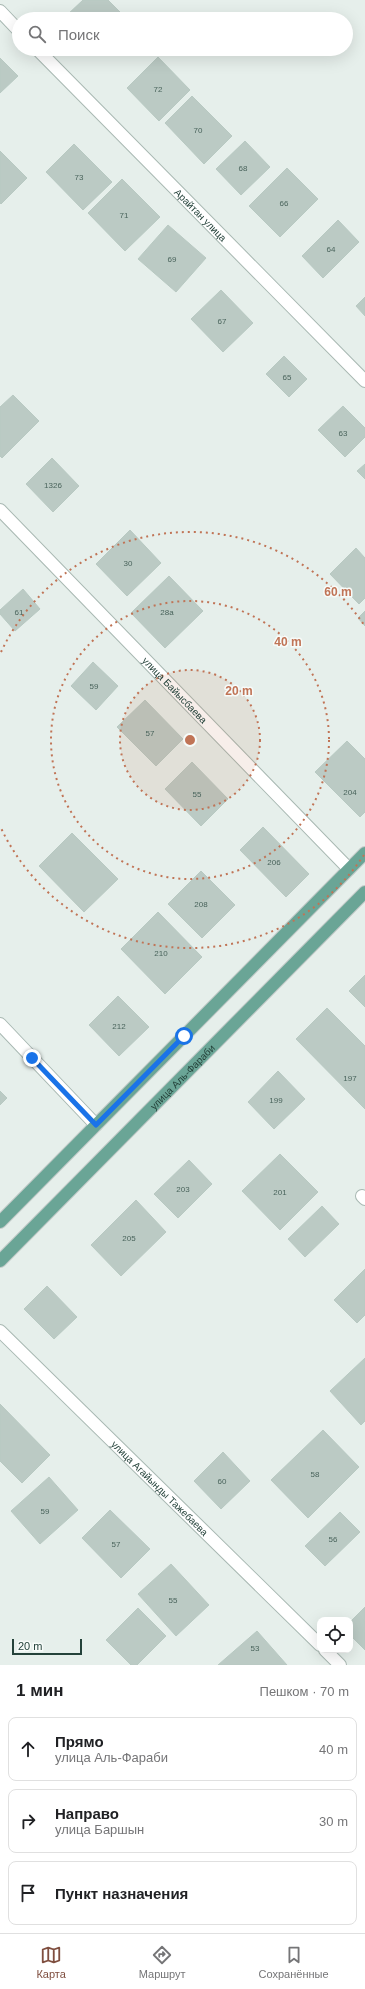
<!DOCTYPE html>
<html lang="ru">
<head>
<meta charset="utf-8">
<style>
  body { margin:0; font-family:Helvetica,sans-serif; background:#f2f2f2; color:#202124 }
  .controls { position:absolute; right:12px; bottom:12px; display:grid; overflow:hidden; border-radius:8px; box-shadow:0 4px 16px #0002 }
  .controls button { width:36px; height:36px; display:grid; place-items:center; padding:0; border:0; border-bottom:1px solid #e0e0e0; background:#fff; color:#202124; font:20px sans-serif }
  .scale { position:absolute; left:12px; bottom:10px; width:70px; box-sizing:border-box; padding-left:4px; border:2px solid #24423a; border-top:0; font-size:11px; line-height:14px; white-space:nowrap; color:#24423a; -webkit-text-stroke:3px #f7fbf9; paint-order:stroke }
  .stop { position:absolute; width:12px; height:12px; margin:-9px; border:3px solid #1a73e8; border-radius:50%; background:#fff }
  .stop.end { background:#1a73e8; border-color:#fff; box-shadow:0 1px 4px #0008 }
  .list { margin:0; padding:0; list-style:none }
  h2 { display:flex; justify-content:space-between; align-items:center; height:52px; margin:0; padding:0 16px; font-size:17px }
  h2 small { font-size:13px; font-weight:400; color:#757577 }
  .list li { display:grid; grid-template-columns:26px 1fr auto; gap:12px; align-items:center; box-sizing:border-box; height:64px; margin:0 8px 8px; padding:0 8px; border:1px solid #e0e0e0; border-radius:8px }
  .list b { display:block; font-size:15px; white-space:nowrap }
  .list p { margin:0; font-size:13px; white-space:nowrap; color:#757577 }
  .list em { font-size:13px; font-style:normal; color:#757577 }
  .icon { flex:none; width:22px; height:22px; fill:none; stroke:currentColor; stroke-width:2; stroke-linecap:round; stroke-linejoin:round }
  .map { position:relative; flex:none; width:365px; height:1665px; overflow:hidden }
  .search { position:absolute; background:#fff; box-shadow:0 4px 16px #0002; left:12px; right:12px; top:12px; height:44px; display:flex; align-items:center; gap:10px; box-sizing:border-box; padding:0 14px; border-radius:22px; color:#757577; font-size:15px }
  .sheet { height:268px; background:#fff }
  nav { display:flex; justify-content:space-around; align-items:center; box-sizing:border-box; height:56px; border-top:1px solid #e0e0e0; background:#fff; font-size:11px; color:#757577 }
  nav a { display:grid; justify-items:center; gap:2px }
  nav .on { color:#7f4e3f }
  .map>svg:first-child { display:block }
  .building { fill:#bbcac4; stroke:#b8c9c2 }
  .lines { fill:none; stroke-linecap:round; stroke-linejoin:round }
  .street-casing { stroke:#a8b8b2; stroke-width:14 }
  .primary-casing { stroke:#c2cac8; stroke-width:14 }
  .street { stroke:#fff; stroke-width:12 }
  .primary { stroke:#6aa596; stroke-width:12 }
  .route { stroke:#1a73e8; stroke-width:5 }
  .ring { fill:none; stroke:#c07456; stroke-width:2; stroke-dasharray:2 4 }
  .labels { text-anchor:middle; stroke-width:3; stroke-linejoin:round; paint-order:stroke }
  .number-label { font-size:8px; fill:#4a645c }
  .street-label { font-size:10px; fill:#24423a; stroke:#f7fbf9 }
  .centre { fill:#c07456; stroke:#f7fbf9; stroke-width:2 }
  .ring-label { font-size:12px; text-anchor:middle; font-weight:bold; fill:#c07456; stroke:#f7fbf9; stroke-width:3; stroke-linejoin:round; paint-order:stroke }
</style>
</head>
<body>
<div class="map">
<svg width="365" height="1665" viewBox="0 0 365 1665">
  <rect width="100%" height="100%" fill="#e6efeb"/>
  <!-- building -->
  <path class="building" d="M83 0H108L121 13 115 19H71L67 15Z
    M158 57 190 90 159 121 127 88Z
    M0 58 18 76 0 93Z
    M192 96 232 136 204 164 165 123Z
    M245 141 270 167 241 195 216 169Z
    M74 144 112 182 83 210 46 172Z
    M0 151 27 178 1 204 0 203Z
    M287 168 318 199 280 237 249 206Z
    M122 179 160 217 125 251 88 213Z
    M338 220 359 242 323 278 302 256Z
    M168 225 206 258 176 292 138 259Z
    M221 290 253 323 223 352 191 319Z
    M365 297V316L356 306Z
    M284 356 307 379 289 397 266 374Z
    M13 395 39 421 2 458 0 456V407Z
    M343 406 365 428V437L345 457 318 430Z
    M52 458 79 486 53 512 26 484Z
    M365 464V479L357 471Z
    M130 530 161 563 127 596 96 564Z
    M356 548 365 558V598L359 604 330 574Z
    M169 576 203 611 165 648 131 613Z
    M23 589 40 609 15 631 0 614V610Z
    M365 611V626L358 618Z
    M93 662 118 686 96 710 71 686Z
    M145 700 183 739 156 766 117 727Z
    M347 741 365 759V812L360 817 315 772Z
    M192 762 228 799 201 826 165 789Z
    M263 827 309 874 286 897 240 850Z
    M72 833 118 879 84 912 39 866Z
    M201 871 235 905 202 938 168 904Z
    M158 912 202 957 165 994 121 949Z
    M365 975V1007L349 991Z
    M118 996 149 1027 119 1056 89 1025Z
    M327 1008 365 1046V1109L296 1039Z
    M278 1071 305 1099 274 1129 248 1102Z
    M0 1091 7 1098 0 1105Z
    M280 1154 318 1192 280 1230 242 1191Z
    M189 1160 212 1184 178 1218 154 1194Z
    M136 1200 166 1232 121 1276 91 1245Z
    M322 1206 339 1224 305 1257 288 1239Z
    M365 1269V1315L357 1323 334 1300Z
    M47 1286 77 1317 54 1339 24 1309Z
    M365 1358V1421L361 1425 330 1391Z
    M0 1404 50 1455 22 1483 0 1461Z
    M323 1430 359 1467 308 1518 271 1480Z
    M223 1452 250 1481 221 1509 194 1481Z
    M49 1477 78 1510 40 1544 11 1511Z
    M110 1510 150 1549 121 1578 82 1538Z
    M340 1512 360 1532 325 1566 305 1546Z
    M171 1564 209 1605 176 1636 138 1594Z
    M365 1607V1650L350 1635V1622Z
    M138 1608 166 1636 137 1665H131L106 1640Z
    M257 1631 287 1665H218Z"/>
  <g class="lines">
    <defs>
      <g id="street">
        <path d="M0 11 19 31"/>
        <path id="s1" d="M37 49 365 381"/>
        <path id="s2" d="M0 510 349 869"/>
        <path d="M0 1024 96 1125"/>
        <path d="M362 1196 365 1199"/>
        <path id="s3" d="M0 1331 320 1645"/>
        <path d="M325 1650 340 1665"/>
      </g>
      <g id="primary">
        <path d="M0 1222 365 853"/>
        <path id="s4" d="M0 1261 365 892"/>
      </g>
    </defs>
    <!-- street casing -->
    <use href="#street" class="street-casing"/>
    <!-- primary casing -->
    <use href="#primary" class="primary-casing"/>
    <!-- street -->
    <use href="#street" class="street"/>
    <!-- primary -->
    <use href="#primary" class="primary"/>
  </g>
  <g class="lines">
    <!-- route -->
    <path class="route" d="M32 1058 96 1125 184 1036"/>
  </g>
  <!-- distance rings -->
  <circle cx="190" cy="740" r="70" fill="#c07456" fill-opacity=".12"/>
  <g class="ring">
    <circle cx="190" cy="740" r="70"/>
    <circle cx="190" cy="740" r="139"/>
    <path d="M364 855A209 209 0 0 1 1 828M1 652A209 209 0 0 1 364 625"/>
  </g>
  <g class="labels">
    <!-- number labels -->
    <g class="number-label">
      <text x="158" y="92">72</text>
      <text x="198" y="133">70</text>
      <text x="243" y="171">68</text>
      <text x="79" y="180">73</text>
      <text x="284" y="206">66</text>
      <text x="124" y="218">71</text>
      <text x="331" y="252">64</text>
      <text x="172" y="262">69</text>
      <text x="222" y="324">67</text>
      <text x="287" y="380">65</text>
      <text x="343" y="436">63</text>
      <text x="53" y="488">1326</text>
      <text x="128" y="566">30</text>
      <text x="19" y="615">61</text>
      <text x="167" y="615">28а</text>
      <text x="94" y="689">59</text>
      <text x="150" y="736">57</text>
      <text x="350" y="795">204</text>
      <text x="197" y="797">55</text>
      <text x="274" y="865">206</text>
      <text x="201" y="907">208</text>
      <text x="161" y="956">210</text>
      <text x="119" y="1029">212</text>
      <text x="350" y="1081">197</text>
      <text x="276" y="1103">199</text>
      <text x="183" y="1192">203</text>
      <text x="280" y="1195">201</text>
      <text x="129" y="1241">205</text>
      <text x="315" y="1477">58</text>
      <text x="222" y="1484">60</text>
      <text x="45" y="1514">59</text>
      <text x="333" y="1542">56</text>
      <text x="116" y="1547">57</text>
      <text x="173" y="1603">55</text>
      <text x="255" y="1651">53</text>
    </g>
    <!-- street labels -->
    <g class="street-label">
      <text dy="4" stroke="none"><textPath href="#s1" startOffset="233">Арайтан улица</textPath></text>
      <text dy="4" stroke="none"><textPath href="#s2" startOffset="251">улица Байысбаева</textPath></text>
      <text dy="4" stroke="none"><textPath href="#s4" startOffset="259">улица Аль-Фараби</textPath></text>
      <text dy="4" stroke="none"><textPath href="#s3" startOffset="224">улица Агайынды Тажебаева</textPath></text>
    </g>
  </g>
  <circle cx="190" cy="740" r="6" class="centre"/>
  <g class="ring-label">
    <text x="338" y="596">60 m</text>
    <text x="288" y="646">40 m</text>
    <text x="239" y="695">20 m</text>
  </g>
</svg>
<div class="controls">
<button><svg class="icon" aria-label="locate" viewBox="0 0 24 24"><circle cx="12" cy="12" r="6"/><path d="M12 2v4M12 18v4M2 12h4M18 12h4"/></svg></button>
</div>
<div class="scale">20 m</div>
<div class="stop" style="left:184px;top:1036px"></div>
<div class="stop end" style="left:32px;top:1058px"></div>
<div class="search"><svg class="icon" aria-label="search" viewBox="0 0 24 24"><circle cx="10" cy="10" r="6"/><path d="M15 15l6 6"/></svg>Поиск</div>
</div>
<section class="sheet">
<h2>1 мин<small>Пешком · 70 m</small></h2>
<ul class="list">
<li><svg class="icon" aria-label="ahead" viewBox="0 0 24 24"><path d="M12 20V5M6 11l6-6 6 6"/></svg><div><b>Прямо</b><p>улица Аль-Фараби</p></div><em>40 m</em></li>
<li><svg class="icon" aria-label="right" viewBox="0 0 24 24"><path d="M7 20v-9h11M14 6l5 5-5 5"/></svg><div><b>Направо</b><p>улица Баршын</p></div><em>30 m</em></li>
<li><svg class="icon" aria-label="arrive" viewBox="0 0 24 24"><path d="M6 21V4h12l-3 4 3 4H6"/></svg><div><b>Пункт назначения</b></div></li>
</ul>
</section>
<nav>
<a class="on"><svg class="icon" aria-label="map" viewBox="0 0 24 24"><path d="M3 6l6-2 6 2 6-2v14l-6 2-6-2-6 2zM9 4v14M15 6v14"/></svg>Карта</a>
<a><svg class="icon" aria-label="directions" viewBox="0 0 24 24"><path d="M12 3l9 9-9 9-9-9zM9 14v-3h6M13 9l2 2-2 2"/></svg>Маршрут</a>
<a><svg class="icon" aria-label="saved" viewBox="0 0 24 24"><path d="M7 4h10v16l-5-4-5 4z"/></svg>Сохранённые</a>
</nav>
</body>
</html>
